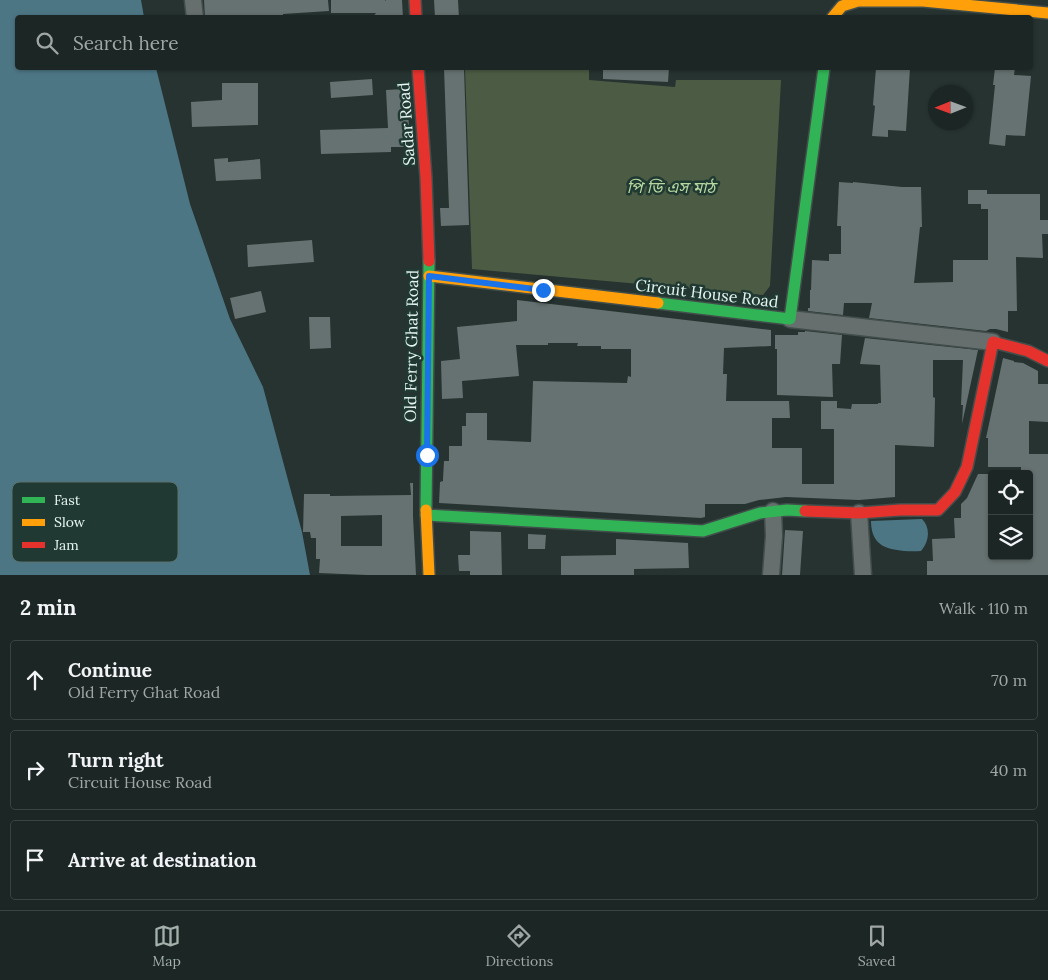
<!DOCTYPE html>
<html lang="en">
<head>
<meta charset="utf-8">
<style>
  body { margin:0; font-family:Lora,"Noto Sans Bengali",serif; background:#252e2c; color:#f1f3f6 }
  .controls { position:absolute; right:15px; bottom:15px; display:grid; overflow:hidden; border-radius:5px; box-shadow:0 1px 4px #0004 }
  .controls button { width:45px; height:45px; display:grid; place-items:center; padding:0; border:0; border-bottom:1px solid #3a4341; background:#1c2624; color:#f1f3f6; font:25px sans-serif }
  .compass { position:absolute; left:928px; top:85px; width:45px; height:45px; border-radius:50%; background:#1c2624; box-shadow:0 1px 4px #0004; rotate:269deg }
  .stop { position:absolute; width:15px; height:15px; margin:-11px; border:4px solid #1a73e8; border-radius:50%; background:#fff }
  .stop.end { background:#1a73e8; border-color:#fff; box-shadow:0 1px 5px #0008 }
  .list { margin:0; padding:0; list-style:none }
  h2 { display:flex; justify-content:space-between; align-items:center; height:65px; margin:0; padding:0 20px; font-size:21px }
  h2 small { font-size:16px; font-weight:400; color:#a0a5a6 }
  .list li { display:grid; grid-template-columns:32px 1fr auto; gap:15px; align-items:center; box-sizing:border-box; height:80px; margin:0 10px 10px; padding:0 10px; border:1px solid #3a4341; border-radius:5px }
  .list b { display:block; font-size:19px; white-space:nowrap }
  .list p { margin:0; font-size:16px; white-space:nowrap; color:#a0a5a6 }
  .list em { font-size:16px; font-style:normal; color:#a0a5a6 }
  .icon { flex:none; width:28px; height:28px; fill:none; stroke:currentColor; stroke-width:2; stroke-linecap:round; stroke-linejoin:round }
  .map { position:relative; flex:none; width:1048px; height:575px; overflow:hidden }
  .search { position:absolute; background:#1c2624; box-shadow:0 1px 4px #0004; left:15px; right:15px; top:15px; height:55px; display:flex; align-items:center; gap:12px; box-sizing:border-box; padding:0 18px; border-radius:5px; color:#a0a5a6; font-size:19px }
  .sheet { height:335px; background:#1c2624 }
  nav { display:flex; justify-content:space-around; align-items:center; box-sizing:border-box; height:70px; border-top:1px solid #3a4341; background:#1c2624; font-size:14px; color:#a0a5a6 }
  nav a { display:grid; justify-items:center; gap:2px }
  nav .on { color:#a3b1ad }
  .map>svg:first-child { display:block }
  .green { fill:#4c5c44 }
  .water { fill:#4d7685 }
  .building { fill:#667271; fill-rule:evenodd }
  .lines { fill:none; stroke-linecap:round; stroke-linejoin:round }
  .street-casing { stroke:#424e4b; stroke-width:19 }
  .fast-casing { stroke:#424e4b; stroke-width:14 }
  .slow-casing { stroke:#424e4b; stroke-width:14 }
  .jam-casing { stroke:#424e4b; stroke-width:14 }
  .street { stroke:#666f6d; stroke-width:16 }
  .fast { stroke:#30b455; stroke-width:11 }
  .slow { stroke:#ff9f0a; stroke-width:11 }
  .jam { stroke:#e5322d; stroke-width:11 }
  .route { stroke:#1a73e8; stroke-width:6 }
  .labels { text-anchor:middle; stroke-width:5; stroke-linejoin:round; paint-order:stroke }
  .street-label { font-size:16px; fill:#e6f5f1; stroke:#203933 }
  .park-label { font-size:16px; font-style:italic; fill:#b6d89f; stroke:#203933 }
  .key { fill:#203933; stroke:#5b716c; stroke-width:1 }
  .key-label { font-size:14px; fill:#e6f5f1 }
</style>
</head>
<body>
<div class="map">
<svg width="1048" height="575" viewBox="0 0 1048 575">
  <rect width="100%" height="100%" fill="#263330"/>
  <!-- green -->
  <path class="green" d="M465 68H589V80L675 87 676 80H781L770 286 763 295 472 269Z"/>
  <!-- water -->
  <path class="water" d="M0 0H141L144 17 18 18V68H156L190 204 230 319 263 387 302 532 310 575H0Z
    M922 519C931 528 929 542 921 551 910 552 887 551 879 543 873 538 871 529 871 521Z"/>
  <!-- building -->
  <path class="building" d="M204 0H328L329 11 283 14V16L263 18H205Z
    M331 0H385V1L386 0H402L403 18H372L376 13H331Z
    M434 0H458L459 18H435Z
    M444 68H464L469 225 441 226 440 208H449Z
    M603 68H669L668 82 603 79Z
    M876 68H910L906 131 888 130V137L872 136 875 106 873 105Z
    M995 68H1015L1014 75 1031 76 1025 136 1006 135 1005 146 989 144 995 85H993Z
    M372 79 373 95 331 98 330 82Z
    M222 83H258V125L192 127 191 102 222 100Z
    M403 89 404 104H407L411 147H391V152L321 154 320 130 388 128 386 90Z
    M228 158V162L260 159 261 179 216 181 214 159Z
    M839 182 853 183V182L902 187H921L922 227H920L914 283 953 282V260H988V209H981V204H968V190H987V194H1040V220H1048V234H1042L1043 258 1016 257 1017 311H1008V332L996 329H990L986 331 869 318 872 303H844L843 315 808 311V308H810V290H811L812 260 829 261V254H841V226H837Z
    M312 240 314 262 248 267 247 245Z
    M261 291 266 312 235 319 230 298Z
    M517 300 771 330V346L724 348 723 374H727L726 401H789L790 418H772V448H802V484H834V429H821V401H837V408L851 409 852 404H878V403H881L880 365 860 364 865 338 978 350 962 424 963 405H961L963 360H933V397L935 398 934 447 895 445V497L859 500 786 497 759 500 745 504H705V517L701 518 439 503 440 482 443 481V479L444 461H449V446H462V426H466V413H487V440L531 442 533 381 627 383 628 376 631 377V349H601V346H577L578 343H548V345H516L519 376 462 381 463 398 442 399 441 361 460 359 457 327 517 321Z
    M309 317H330L331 348 310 349Z
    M805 331 842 335 840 364H832L833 397 777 395V349H775V335H798V332H805Z
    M1003 358 1014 361V362L1023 363 1038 371V384H1048V422L1029 421V454H1048V575H927V561H933L932 539 955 538 954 518H961V504L967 498 978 474H990V490H989V556H1029V474H1021V467H988V438H986Z
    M410 483H413V516L416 575H367L319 573 320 559H316V538H311L310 532H303L304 494H330V496L411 495ZM382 515V546H341V516Z
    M785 530 803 531 800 575H782Z
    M470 531 501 532 502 575H470V571H459L458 555H470Z
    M528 534 546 535 545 549H528Z
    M616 539 688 543 689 568 634 569V575H561V556L616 555Z"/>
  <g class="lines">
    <defs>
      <path id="street" d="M193 0 195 18
        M790 319 993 342
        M859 513 863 575
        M771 575 774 536 773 511"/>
      <path id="fast" d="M658 303 790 319 824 68
        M426 510 429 261
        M426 515 703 531 760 513 787 510 805 511"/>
      <path id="slow" d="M832 18 842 6 858 1H923L1048 13
        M429 276 658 303
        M426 510 429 575"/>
      <path id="jam" d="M415 0 416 18
        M418 68 426 178 429 261
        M805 511 859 513 900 510H938L955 492 967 467 993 342 1028 351 1048 361"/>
    </defs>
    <!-- street casing -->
    <use href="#street" class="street-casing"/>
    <!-- fast casing -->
    <use href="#fast" class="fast-casing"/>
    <!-- slow casing -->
    <use href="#slow" class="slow-casing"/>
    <!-- jam casing -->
    <use href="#jam" class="jam-casing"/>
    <!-- street -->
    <use href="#street" class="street"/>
    <!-- fast -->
    <use href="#fast" class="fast"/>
    <!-- slow -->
    <use href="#slow" class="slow"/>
    <!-- jam -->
    <use href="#jam" class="jam"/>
  </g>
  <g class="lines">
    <!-- route -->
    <path class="route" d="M427 455 429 276 543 290"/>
  </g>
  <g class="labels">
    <!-- street labels -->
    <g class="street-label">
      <text transform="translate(406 124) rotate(-94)" y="6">Sadar Road</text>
      <text transform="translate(707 293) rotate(7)" y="6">Circuit House Road</text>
      <text transform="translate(411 346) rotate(-89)" y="6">Old Ferry Ghat Road</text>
    </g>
    <!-- park labels -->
    <g class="park-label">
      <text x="671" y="193">পি ডি এস মাঠ</text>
    </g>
  </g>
  <!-- legend -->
  <rect x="12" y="482" width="166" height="80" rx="8" class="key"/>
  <rect x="22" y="497" width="23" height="6" fill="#30b455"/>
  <rect x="22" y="519" width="23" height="7" fill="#ff9f0a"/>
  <rect x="22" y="542" width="23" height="6" fill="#e5322d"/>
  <g class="key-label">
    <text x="54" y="505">Fast</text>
    <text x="54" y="527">Slow</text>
    <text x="54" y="550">Jam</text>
  </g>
</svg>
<div class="controls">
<button><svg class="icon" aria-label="locate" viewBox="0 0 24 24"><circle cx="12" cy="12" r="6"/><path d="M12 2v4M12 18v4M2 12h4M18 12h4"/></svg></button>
<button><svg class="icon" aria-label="layers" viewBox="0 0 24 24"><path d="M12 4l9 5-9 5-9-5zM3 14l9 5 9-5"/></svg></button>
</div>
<svg class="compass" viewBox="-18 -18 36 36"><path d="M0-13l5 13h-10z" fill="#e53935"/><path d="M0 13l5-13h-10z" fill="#a0a5a6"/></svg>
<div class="stop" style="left:427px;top:455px"></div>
<div class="stop end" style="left:543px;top:290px"></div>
<div class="search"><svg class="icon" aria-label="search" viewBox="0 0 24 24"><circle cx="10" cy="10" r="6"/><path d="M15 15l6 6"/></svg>Search here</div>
</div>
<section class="sheet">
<h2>2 min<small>Walk · 110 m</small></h2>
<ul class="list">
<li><svg class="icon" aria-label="ahead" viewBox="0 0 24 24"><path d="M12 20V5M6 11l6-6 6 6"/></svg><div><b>Continue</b><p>Old Ferry Ghat Road</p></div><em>70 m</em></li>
<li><svg class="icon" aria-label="right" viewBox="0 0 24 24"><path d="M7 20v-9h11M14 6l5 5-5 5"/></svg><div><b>Turn right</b><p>Circuit House Road</p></div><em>40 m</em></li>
<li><svg class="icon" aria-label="arrive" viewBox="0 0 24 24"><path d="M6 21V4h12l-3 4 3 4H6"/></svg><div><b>Arrive at destination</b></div></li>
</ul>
</section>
<nav>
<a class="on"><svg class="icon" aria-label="map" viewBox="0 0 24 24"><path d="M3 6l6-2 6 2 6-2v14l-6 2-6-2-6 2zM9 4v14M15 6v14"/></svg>Map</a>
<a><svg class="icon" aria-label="directions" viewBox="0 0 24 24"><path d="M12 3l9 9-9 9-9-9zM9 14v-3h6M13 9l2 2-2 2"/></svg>Directions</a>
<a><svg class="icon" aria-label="saved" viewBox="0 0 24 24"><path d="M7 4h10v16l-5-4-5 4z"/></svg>Saved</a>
</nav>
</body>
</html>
